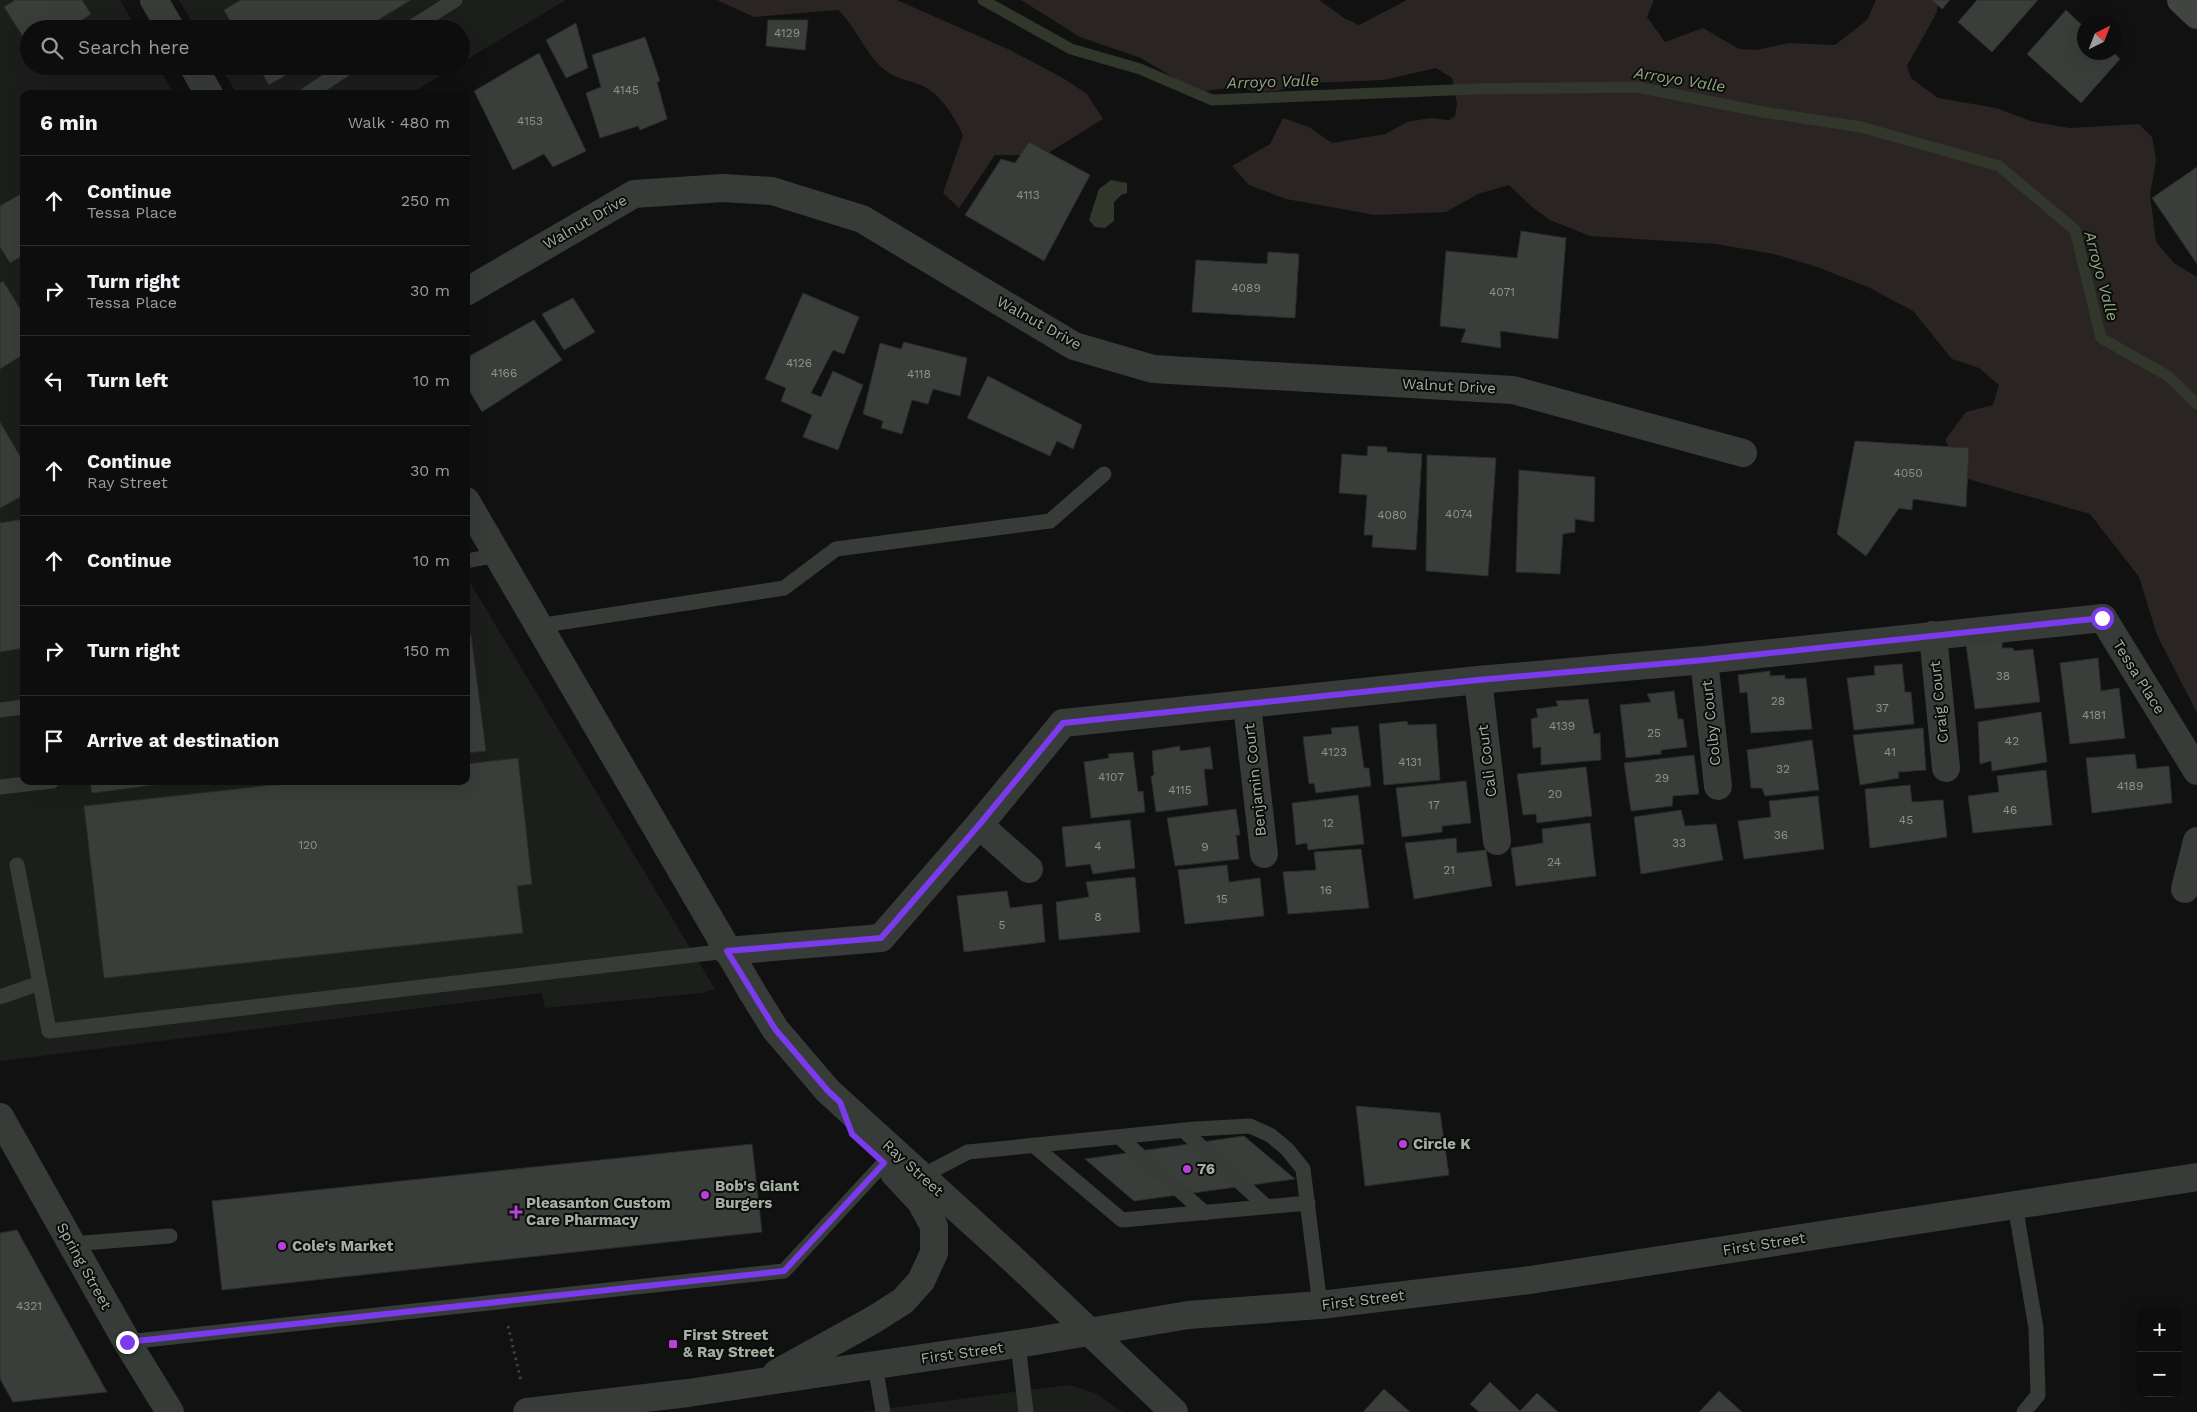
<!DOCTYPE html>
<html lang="en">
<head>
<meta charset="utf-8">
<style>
  body { margin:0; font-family:"Work Sans",sans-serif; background:#151615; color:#f1f3f6 }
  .controls { position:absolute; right:15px; bottom:15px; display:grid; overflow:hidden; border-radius:10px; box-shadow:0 5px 20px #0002 }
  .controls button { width:45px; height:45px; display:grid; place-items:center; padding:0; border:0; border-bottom:1px solid #2c2d2d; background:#0c0d0c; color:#f1f3f6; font:25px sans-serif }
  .compass { position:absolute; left:2077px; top:15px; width:45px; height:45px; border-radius:50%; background:#0c0d0c; box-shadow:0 5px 20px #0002; rotate:42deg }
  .stop { position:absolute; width:15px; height:15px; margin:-11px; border:4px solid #7c3aed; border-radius:50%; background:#fff }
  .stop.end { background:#7c3aed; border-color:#fff; box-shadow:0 1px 5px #0008 }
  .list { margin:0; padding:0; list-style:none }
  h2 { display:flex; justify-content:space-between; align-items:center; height:65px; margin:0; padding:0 20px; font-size:21px }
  h2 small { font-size:16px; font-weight:400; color:#9a9c9d }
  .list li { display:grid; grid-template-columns:32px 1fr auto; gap:15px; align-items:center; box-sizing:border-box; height:90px; padding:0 20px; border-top:1px solid #2c2d2d }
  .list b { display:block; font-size:19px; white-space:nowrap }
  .list p { margin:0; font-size:16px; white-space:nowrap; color:#9a9c9d }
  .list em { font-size:16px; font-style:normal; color:#9a9c9d }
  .icon { flex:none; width:28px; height:28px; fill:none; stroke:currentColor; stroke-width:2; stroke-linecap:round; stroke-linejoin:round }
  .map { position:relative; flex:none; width:2197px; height:1412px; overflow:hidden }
  .search { position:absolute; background:#0c0d0c; box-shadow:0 5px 20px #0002; left:20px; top:20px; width:450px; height:55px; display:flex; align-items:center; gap:12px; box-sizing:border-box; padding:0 18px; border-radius:28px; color:#9a9c9d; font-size:19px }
  .panel { position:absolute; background:#0c0d0c; box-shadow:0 5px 20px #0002; left:20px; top:90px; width:450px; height:695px; border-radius:10px }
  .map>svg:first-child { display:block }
  .built { fill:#1c1e1c }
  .green { fill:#2a2523 }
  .water { fill:#31382b }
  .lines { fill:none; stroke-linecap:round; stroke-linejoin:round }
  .stream { stroke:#31382b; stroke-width:11 }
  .building { fill:#3a3e3a; stroke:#2a2d2a }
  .path { stroke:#3c413c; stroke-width:3; stroke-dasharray:2.5 4; stroke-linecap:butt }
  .service { stroke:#383c38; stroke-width:15 }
  .minor { stroke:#383c38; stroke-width:28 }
  .tertiary { stroke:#383c38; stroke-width:28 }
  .secondary { stroke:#404540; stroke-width:28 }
  .route { stroke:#7c3aed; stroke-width:6 }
  .poi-dot { fill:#ba40d9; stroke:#0b0c0b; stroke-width:2 }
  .labels { text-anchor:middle; stroke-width:4; stroke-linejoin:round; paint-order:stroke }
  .number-label { font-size:12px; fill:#8a9489 }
  .street-label { font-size:15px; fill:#a5b0a3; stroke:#0b0c0b }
  .poi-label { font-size:15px; font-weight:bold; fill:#a5b0a3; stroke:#0b0c0b; text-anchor:start }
  .water-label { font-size:16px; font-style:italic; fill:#8ea77d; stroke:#0b0c0b }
</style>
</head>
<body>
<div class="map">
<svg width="2197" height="1412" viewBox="0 0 2197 1412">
  <rect width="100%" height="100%" fill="#101110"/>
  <!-- built -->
  <path class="built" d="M0 0H120L137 29H29V66H158L174 94H24V781H466V576L715 989 702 993 545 1008 542 993 0 1061Z
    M179 0H566L461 63V29H196Z
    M220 66H456L410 94H237Z
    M1069 1385 1095 1393 1123 1412H860Z"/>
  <!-- green -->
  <path class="green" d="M717 0H897L1010 50 1063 78 1087 94 1103 119 1040 158 1024 155H995L959 208 943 193 963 135C955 118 942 96 925 87 914 81 899 80 889 73 865 57 858 28 838 10L754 17Z
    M1021 0H1319L1344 18 1359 25 1407 0H1654L1647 17 1665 42 1703 28 1739 49 1756 50 1789 43 1835 45 1867 20 1876 0H1938L1937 12 1907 66 1911 78 1938 98 1996 108 2034 122 2070 128 2139 124 2152 137 2156 160 2150 195 2156 242 2174 263 2197 277V713L2157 635 2139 577 2090 514 1968 479 1945 440 1966 412 1993 405 1999 385 1979 368 1952 359 1913 311 1868 287 1817 267 1774 254 1716 244 1590 236 1550 220 1532 207 1509 185 1478 194 1446 212 1375 215 1286 199 1249 185 1232 166 1270 144 1283 118 1309 127 1332 143 1385 134 1407 122 1430 118 1449 120 1455 116 1457 104 1452 78 1436 68 1384 80 1310 83 1277 91 1259 92 1237 87 1205 91 1178 80 1141 58 1080 37Z"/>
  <!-- water -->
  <path class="water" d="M1111 180 1127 183V193L1121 195 1114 202V221L1105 228 1095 227 1089 220 1099 189Z"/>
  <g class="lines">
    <!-- stream -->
    <path class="stream" d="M983 0 1071 49 1140 69 1212 100 1475 89 1637 87 1763 112 1861 127 1999 166 2075 230 2101 338 2168 376 2197 404"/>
  </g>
  <!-- building -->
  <path class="building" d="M15 0H82L91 14 68 29H29V46L4 7Z
    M241 0H411L363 29H235L224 10Z
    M1932 0H1950L1942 9Z
    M1977 0H2038L1992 52 1958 22Z
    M2066 10 2084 27V52H2113L2120 59 2081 103 2027 54Z
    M768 20H808L805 50 766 46Z
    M576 23 588 68 566 78 546 40Z
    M645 37 660 81 657 82 667 119 640 130 638 126 600 138 586 93 601 87 592 55Z
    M539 53 586 151 553 167 544 154 513 170 474 91Z
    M258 66H301L269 85Z
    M1029 142 1090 175 1044 261 965 215 1001 159 1015 163Z
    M2197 167V264L2152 198Z
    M24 192V255L10 263 0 247V206Z
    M1521 231 1566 238 1558 339 1500 331 1501 348 1461 342 1466 329 1440 326 1446 251 1517 258Z
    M1268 252 1299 254 1295 318 1192 312 1196 260 1267 264Z
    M3 281 24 315V354L0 369V283Z
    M803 293 859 317 844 354 833 350 811 393 821 397 833 371 863 385 838 450 803 437 812 415 781 401 786 388 765 379Z
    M573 298 595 332 564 350 542 314Z
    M534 320 562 360 482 412 466 385V358Z
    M904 342 967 358 960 396 933 389 928 404 912 400 902 434 881 428 883 421 863 414 880 343 901 349Z
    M988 376 1082 425 1073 449 1057 441 1050 456 967 418Z
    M0 422 24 463V495L0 508Z
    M1855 441 1969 448 1966 507 1913 499 1912 510 1899 508 1866 556 1837 534Z
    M1368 446 1387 447V452L1422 454 1416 550 1372 547 1373 535H1364L1367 495 1339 493 1342 454 1367 456Z
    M1427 455 1496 458 1488 576 1426 571Z
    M1519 470 1595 477 1594 522 1575 519V532L1563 534 1560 574 1516 572Z
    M24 519V648L0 652V523Z
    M471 635 486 751 466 753V636Z
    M2002 641V648H2013L2014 651 2033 649 2040 702 1975 709 1966 645Z
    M2098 658 2101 691 2119 688 2125 738 2070 744 2060 663Z
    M1902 664 1905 692H1911L1914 724 1854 730 1847 678 1875 675 1874 666Z
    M1770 671V676L1785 675V679L1806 678 1812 729 1751 733 1747 692 1740 693 1738 675Z
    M1674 691 1678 719H1683L1687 747 1661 750V754L1626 758 1620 705 1651 702 1647 694Z
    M1588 699 1594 734 1600 733 1601 760 1541 765V747L1533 748 1531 719 1538 717 1536 709 1558 706 1556 701Z
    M2041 712 2047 762 1992 771 1991 761 1980 764 1978 722Z
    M1407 721 1408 725 1436 724 1440 780 1384 785 1379 724Z
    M1358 726 1364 768H1369L1371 786 1316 793 1314 783 1309 784 1303 737 1332 734 1331 728Z
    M1923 728 1926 770 1898 772 1899 778 1860 785 1853 735Z
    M1812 740 1819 790 1765 796 1762 788H1751L1747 750Z
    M1180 746V751L1210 747 1213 769H1204L1208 805 1156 812 1151 776 1154 775 1152 751Z
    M1133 752 1138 792 1143 791 1145 812 1091 818 1084 762 1109 758 1108 754Z
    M2135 754 2137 769 2169 766 2172 803 2092 813 2086 758Z
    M1694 755 1699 794 1673 796 1672 806 1631 811 1624 763Z
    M518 758 532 884 517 886 523 933 104 978 84 806 308 781H466V764Z
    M1586 767 1592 816 1537 823 1536 814 1523 815 1517 774Z
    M2046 770 2052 825 1973 833 1968 796 1999 792 1997 776Z
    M90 781H186L92 793Z
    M1466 781 1471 823 1442 826V832L1402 837 1396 788Z
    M1910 785 1912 802 1943 800 1947 837 1870 848 1865 789Z
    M1358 795 1364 844 1308 850 1307 843 1296 845 1292 803Z
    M1818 796 1824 849 1744 859 1738 821 1771 817 1769 801Z
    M1236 809 1240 835H1236L1239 859 1175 866 1167 818Z
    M1681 810 1685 826 1716 824 1723 860 1641 874 1634 817Z
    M1130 820 1135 868 1093 874 1090 864 1066 867 1062 827Z
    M1590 823 1596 876 1516 886 1511 848 1543 843 1542 829Z
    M1456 838 1457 853 1486 850 1492 886 1414 899 1405 843Z
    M1361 849 1369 908 1288 914 1283 872 1316 870 1314 852Z
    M1227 865 1229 882 1260 878 1264 916 1185 924 1178 870Z
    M1135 877 1140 932 1059 940 1056 902 1089 897 1086 882Z
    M1007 891 1010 908 1042 904 1045 942 964 952 957 896Z
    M1356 1106 1440 1113 1449 1175 1365 1186Z
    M1244 1136 1295 1179 1134 1201 1085 1159Z
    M752 1144 762 1232 222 1290 212 1201Z
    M17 1230 107 1392 13 1402 0 1379V1233Z
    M1490 1382 1520 1411 1537 1393 1558 1412H1479L1470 1404Z
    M1384 1389 1410 1412H1363Z
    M1719 1391 1742 1412H1699Z"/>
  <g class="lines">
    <!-- path -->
    <path class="path" d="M508 1326 521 1381"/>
    <!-- service -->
    <path class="service" d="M409 29 455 0
      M307 94 350 66
      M466 561 498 555
      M538 626 784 588 836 549 1050 521 1104 474
      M0 710 24 707
      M0 787 52 781
      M40 983 49 1031 727 951
      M0 997 40 983 17 865
      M1184 1131 1267 1207
      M1119 1137 1205 1213
      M1033 1145 1122 1220 1308 1203
      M922 1176 968 1152 1195 1129 1250 1126 1270 1135 1287 1149 1303 1169 1320 1305
      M2015 1205 2036 1328 2038 1395 2024 1412
      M72 1244 170 1236
      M127 1342 784 1271 884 1163
      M1018 1344 1026 1412
      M875 1365 883 1412"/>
    <!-- minor -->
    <path class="minor" d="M154 0 171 29
      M193 66 209 94
      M466 292 634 194 723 188 772 191 862 219 1074 346 1153 369 1513 390 1743 453
      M466 501 751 990
      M1933 635 1946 768
      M1704 660 1718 786
      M1478 680 1497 841
      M1247 705 1264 854
      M979 825 1029 869
      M2185 889 2197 841
      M727 951 881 938 979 825 1063 723 1478 680 1704 660 2103 618 2197 771
      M0 1117 127 1342 170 1412"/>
    <!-- tertiary -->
    <path class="tertiary" d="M751 990 775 1029 828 1091 1017 1263 1174 1412
      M777 1373 873 1320 903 1301 921 1281 934 1253V1226L921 1202 894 1173
      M527 1412 688 1393 1030 1342 1188 1315 1320 1305 1530 1280 2197 1177"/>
    <!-- secondary -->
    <path class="secondary" d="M2181 0 2197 15"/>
  </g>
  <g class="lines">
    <!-- route -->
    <path class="route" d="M127 1342 784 1271 884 1163 852 1134 840 1102 828 1091 775 1029 727 951 881 938 979 825 1063 723 1478 680 1704 660 2102 618"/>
  </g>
  <!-- markers -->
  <g class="poi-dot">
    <circle cx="1403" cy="1144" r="5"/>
    <circle cx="1187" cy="1169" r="5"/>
    <circle cx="705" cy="1195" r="5"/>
    <path d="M513.5 1204.5h5v5h5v5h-5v5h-5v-5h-5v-5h5z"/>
    <circle cx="282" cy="1246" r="5"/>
    <rect x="668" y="1339" width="10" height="10" rx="2.5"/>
  </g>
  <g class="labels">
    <!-- number labels -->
    <g class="number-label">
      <text x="787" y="37">4129</text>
      <text x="626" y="94">4145</text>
      <text x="530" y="125">4153</text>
      <text x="1028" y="199">4113</text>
      <text x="1246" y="292">4089</text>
      <text x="1502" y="296">4071</text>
      <text x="799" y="367">4126</text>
      <text x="504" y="377">4166</text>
      <text x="919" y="378">4118</text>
      <text x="1908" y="477">4050</text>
      <text x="1459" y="518">4074</text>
      <text x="1392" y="519">4080</text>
      <text x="2003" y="680">38</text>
      <text x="1778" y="705">28</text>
      <text x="1882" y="712">37</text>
      <text x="2094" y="719">4181</text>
      <text x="1562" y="730">4139</text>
      <text x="1654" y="737">25</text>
      <text x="2012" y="745">42</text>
      <text x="1334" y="756">4123</text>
      <text x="1890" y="756">41</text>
      <text x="1410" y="766">4131</text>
      <text x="1783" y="773">32</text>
      <text x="1111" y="781">4107</text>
      <text x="1662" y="782">29</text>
      <text x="2130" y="790">4189</text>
      <text x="1180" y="794">4115</text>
      <text x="1555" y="798">20</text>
      <text x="1434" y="809">17</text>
      <text x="2010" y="814">46</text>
      <text x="1906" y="824">45</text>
      <text x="1328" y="827">12</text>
      <text x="1781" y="839">36</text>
      <text x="1679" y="847">33</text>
      <text x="308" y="849">120</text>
      <text x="1098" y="850">4</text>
      <text x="1205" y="851">9</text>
      <text x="1554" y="866">24</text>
      <text x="1449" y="874">21</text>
      <text x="1326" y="894">16</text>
      <text x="1222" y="903">15</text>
      <text x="1098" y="921">8</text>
      <text x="1002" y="929">5</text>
      <text x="29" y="1310">4321</text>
    </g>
    <!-- street labels -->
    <g class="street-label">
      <text transform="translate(585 222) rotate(-30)" y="5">Walnut Drive</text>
      <text transform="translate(1039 323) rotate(29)" y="5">Walnut Drive</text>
      <text transform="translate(1449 386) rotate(3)" y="5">Walnut Drive</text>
      <text transform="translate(2139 677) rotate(58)" y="5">Tessa Place</text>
      <text transform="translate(1939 702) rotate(-96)" y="5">Craig Court</text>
      <text transform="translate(1711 723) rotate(-96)" y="5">Colby Court</text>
      <text transform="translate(1487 761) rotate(-97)" y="5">Cali Court</text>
      <text transform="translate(1255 780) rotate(-96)" y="5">Benjamin Court</text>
      <text transform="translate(913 1168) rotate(42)" y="5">Ray Street</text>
      <text transform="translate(1764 1244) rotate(-9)" y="5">First Street</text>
      <text transform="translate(84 1266) rotate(61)" y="5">Spring Street</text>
      <text transform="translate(1363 1300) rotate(-7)" y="5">First Street</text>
      <text transform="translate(962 1353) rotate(-8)" y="5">First Street</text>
    </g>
    <!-- poi labels -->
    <g class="poi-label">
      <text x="1413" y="1149">Circle K</text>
      <text x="1197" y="1174">76</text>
      <text x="715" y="1191">Bob's Giant<tspan x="715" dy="17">Burgers</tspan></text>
      <text x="526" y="1208">Pleasanton Custom<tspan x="526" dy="17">Care Pharmacy</tspan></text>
      <text x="292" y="1251">Cole's Market</text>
      <text x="683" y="1340">First Street<tspan x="683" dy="17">&amp; Ray Street</tspan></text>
    </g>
    <!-- water labels -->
    <g class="water-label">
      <text transform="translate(1680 79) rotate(9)" y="6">Arroyo Valle</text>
      <text transform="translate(1273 81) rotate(-2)" y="6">Arroyo Valle</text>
      <text transform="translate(2102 276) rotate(75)" y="6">Arroyo Valle</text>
    </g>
  </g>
</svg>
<div class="controls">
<button>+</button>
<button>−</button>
</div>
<svg class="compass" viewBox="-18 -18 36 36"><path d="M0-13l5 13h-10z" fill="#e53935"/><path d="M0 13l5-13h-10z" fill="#9a9c9d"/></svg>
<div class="stop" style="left:2102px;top:618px"></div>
<div class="stop end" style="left:127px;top:1342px"></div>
<div class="search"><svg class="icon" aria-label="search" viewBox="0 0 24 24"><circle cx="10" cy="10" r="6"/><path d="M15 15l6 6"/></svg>Search here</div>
<section class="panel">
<h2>6 min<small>Walk · 480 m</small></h2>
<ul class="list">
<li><svg class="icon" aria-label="ahead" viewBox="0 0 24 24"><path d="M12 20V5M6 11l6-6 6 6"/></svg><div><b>Continue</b><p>Tessa Place</p></div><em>250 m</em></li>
<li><svg class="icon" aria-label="right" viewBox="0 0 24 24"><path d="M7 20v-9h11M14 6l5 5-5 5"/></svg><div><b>Turn right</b><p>Tessa Place</p></div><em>30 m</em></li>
<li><svg class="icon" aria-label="left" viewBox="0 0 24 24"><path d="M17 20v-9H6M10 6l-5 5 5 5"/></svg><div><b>Turn left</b></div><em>10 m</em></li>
<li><svg class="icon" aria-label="ahead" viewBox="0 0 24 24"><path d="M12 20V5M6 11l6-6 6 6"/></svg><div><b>Continue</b><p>Ray Street</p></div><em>30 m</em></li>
<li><svg class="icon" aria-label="ahead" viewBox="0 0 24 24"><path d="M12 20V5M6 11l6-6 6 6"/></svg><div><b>Continue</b></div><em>10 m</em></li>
<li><svg class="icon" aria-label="right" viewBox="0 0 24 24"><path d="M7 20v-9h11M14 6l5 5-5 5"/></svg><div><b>Turn right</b></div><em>150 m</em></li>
<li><svg class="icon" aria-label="arrive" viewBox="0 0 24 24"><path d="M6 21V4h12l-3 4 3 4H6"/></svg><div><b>Arrive at destination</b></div></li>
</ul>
</section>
</div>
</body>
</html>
